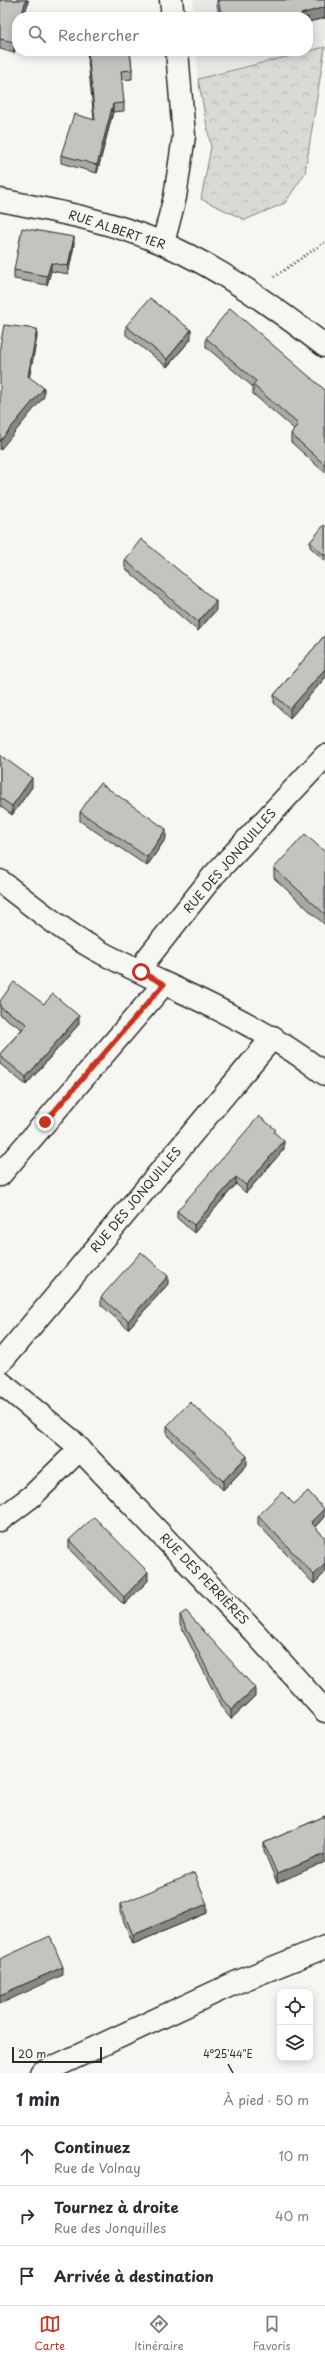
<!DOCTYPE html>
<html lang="fr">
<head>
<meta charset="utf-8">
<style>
  body { margin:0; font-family:"Playpen Sans",sans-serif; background:#f7f7f7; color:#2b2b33 }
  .controls { position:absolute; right:12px; bottom:12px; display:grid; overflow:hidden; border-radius:8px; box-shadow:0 2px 10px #0003 }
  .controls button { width:36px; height:36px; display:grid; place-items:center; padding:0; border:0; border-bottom:1px solid #e1e1e2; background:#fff; color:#2b2b33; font:20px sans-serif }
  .scale { position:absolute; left:12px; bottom:10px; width:90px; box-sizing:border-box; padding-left:4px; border:2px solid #2b2b2b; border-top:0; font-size:11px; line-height:14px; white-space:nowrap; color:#2b2b2b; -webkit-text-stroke:3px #f6f6f2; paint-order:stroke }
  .stop { position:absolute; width:12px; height:12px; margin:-9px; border:3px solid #c8321e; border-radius:50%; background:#fff }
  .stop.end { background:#c8321e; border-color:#fff; box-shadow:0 1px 4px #0008 }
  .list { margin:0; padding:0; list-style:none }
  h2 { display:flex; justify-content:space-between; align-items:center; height:52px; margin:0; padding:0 16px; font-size:17px }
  h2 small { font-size:13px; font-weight:400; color:#7c7c81 }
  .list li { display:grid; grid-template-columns:26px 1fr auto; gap:12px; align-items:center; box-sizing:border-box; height:60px; padding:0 16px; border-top:1px solid #e1e1e2 }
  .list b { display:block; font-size:15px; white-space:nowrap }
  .list p { margin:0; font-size:13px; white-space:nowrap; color:#7c7c81 }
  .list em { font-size:13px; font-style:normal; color:#7c7c81 }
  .icon { flex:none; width:22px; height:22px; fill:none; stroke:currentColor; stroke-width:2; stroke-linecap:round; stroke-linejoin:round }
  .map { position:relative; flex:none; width:325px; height:2073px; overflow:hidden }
  .search { position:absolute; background:#fff; box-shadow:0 2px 10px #0003; left:12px; right:12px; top:12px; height:44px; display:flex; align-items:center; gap:10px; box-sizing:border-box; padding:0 14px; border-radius:16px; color:#7c7c81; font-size:15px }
  .sheet { height:232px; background:#fff }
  nav { display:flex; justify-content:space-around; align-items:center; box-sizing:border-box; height:56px; border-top:1px solid #e1e1e2; background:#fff; font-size:11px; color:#7c7c81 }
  nav a { display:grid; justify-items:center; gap:2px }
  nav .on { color:#c8321e }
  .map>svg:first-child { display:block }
  .built { fill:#e7e7e3 }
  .forest { fill:url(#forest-crowns); stroke:#828280 }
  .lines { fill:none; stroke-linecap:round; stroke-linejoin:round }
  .street-casing { stroke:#2b2b2b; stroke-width:25 }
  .secondary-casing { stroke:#2b2b2b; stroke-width:25 }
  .path { stroke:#2b2b2b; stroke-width:2.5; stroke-dasharray:1 3; stroke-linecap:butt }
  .street { stroke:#f6f6f2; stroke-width:22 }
  .secondary { stroke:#f6f6f2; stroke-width:22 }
  .wall { fill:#a8a8a5; stroke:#2b2b2b }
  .shaded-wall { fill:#888886; stroke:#2b2b2b }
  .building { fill:#c3c3c0; stroke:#2b2b2b }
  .route { stroke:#c8321e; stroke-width:5 }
  .ticks { fill:none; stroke:#2b2b2b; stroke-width:1.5 }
  .labels { text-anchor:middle; stroke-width:3; stroke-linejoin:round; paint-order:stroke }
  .street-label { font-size:12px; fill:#2b2b2b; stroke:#f6f6f2 }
  .ticks-label { font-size:10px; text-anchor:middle; fill:#2b2b2b; stroke:#f6f6f2; stroke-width:3; stroke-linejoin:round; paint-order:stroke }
</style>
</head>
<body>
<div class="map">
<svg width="325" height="2073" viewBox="0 0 325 2073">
  <defs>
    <pattern id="forest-crowns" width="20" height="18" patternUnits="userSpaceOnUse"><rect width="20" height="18" fill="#d9d9d5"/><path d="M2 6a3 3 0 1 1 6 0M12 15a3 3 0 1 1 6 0" fill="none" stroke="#babab7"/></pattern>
  </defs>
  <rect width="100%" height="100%" fill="#f6f6f2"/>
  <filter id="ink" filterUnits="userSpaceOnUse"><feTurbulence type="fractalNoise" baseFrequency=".025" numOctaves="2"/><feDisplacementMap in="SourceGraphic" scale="8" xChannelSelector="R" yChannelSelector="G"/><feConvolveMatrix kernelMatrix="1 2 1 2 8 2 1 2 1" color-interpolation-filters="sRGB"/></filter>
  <g filter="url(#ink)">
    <!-- built -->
    <path class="built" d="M193 0H325V47L198 79 196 51H308V17H194Z"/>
    <!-- forest -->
    <path class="forest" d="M325 47 305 173 285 203 245 220 201 199 211 147 198 79Z"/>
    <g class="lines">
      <defs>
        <path id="street" d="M171 0 173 17
          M163 243 175 197 184 136 177 51
          M0 881C33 906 67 935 104 954 180 993 257 1021 325 1074
          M141 972 147 959 213 876 325 756
          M0 1175 164 984
          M0 1363 273 1037
          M0 1382 71 1440 255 1633 325 1711
          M0 1520 32 1496 80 1449"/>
        <path id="secondary" d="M0 200C55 211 112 221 164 244 222 269 275 308 325 346
          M41 2073 235 1983 325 1947"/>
      </defs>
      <!-- street casing -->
      <use href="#street" class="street-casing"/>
      <!-- secondary casing -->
      <use href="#secondary" class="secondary-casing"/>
      <!-- path -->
      <path class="path" d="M274 277 325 242"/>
      <!-- street -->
      <use href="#street" class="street"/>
      <!-- secondary -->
      <use href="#secondary" class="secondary"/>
    </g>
    <!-- wall -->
    <path class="wall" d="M0 0H28V2L14 53 0 49Z
      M217 0H325V18L308 22V17H220L217 5Z
      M87 51H130L132 70V79L121 80 124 103V111L113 112 97 173 61 163V155L94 120Z
      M74 245 68 274 51 271 47 285 14 279V270Z
      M126 326 191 339 167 367 126 335Z
      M206 338 325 390V473L291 442V434L294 429 253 394V387L206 347Z
      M325 526V561L310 547V542Z
      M125 560 216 610 198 631 125 568Z
      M325 635V678L290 718 274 703V695Z
      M0 755 32 787 12 815 0 806Z
      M80 812 166 838 147 866 80 821Z
      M325 852V925L274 878V868Z
      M0 1001 44 1004 79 1024 26 1085 0 1064V1054L22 1029 0 1015Z
      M276 1134 284 1149 246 1193 236 1184 194 1233 177 1218V1211Z
      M168 1284 128 1329 101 1305V1297Z
      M167 1426 247 1465 223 1490 167 1435Z
      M294 1504 324 1517 315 1527 325 1538V1573L314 1584 258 1524V1515Z
      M69 1540 148 1581 124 1605 69 1549Z
      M180 1615 255 1696 231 1719 222 1708 180 1624Z
      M325 1816 277 1883 264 1851V1843Z
      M120 1904 207 1913 133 1944 120 1912Z"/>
    <!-- shaded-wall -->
    <path class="shaded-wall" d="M26 0H28V2L24 17H21Z
      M325 7V18L308 22V17H301V14Z
      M17 31V42L14 53V42Z
      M113 104V112L97 173V165Z
      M74 237V245L68 274V266Z
      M51 263V271L47 285V276Z
      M37 329V338L28 385V376Z
      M191 330V339L167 367V359Z
      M44 388V397L0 450V441Z
      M216 601V610L198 631V622Z
      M325 669V678L290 718V709Z
      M32 778V787L12 815V806Z
      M166 829V838L147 866V857Z
      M79 1016V1024L26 1085V1077Z
      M284 1141V1149L246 1193V1185Z
      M236 1177V1184L194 1233V1225Z
      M168 1276V1284L128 1329V1321Z
      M247 1456V1465L223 1490V1481Z
      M324 1509V1517L311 1531V1522Z
      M325 1564V1573L314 1584V1575Z
      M148 1572V1581L124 1605V1597Z
      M255 1688V1696L231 1719V1710Z
      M325 1854V1862L277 1883V1874Z
      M207 1904V1913L133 1944V1935Z
      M63 1967V1975L0 2004V1995Z"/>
    <!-- building -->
    <path class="building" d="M0 0H26L21 17H17V31L14 42 0 39Z
      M218 0H325V7L301 14 302 17H222Z
      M88 51H130L132 70 121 71 124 103 113 104 97 165 61 155 74 114 95 120Z
      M22 228 74 237 68 266 51 263 47 276 14 270Z
      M150 298 191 330 167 359 126 326Z
      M230 308 325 390V465L291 434 298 424 253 385 256 381 206 338Z
      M4 325 37 329 28 376 44 388 0 441V346Z
      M324 525 325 526V556L310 542Z
      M141 539 216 601 198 622 125 560Z
      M325 635V669L290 709 274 695Z
      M0 755 32 778 12 806 0 798Z
      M100 783 166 829 147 857 80 812Z
      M305 834 325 852V914L274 868Z
      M14 982 44 1004 53 994 79 1016 26 1077 0 1056V1054L27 1024 0 1007V1001Z
      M259 1116 276 1130 274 1132 284 1141 246 1185 236 1177 194 1225 177 1211Z
      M141 1252 168 1276 128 1321 101 1297Z
      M190 1402 247 1456 223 1481 167 1426Z
      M308 1491 324 1509 311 1522 325 1538V1564L314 1575 258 1515 282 1492 294 1504Z
      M94 1517 148 1572 124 1597 69 1540Z
      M186 1611 255 1688 231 1710 222 1699 180 1615Z
      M325 1816V1854L277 1874 264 1843Z
      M194 1873 207 1904 133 1935 120 1904Z
      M50 1936 63 1967 0 1995V1959Z"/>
  </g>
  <g class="lines" filter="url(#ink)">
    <!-- route -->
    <path class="route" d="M45 1122 164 984 141 972"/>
  </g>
  <!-- ticks -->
  <path class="ticks" d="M228 2064 233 2073"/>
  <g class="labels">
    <!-- street labels -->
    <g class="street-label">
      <text transform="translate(117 230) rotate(18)" y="4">RUE ALBERT 1ER</text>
      <text transform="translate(230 861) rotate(-49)" y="4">RUE DES JONQUILLES</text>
      <text transform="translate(136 1200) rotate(-50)" y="4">RUE DES JONQUILLES</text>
      <text transform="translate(204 1579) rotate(46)" y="4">RUE DES PERRIÈRES</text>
    </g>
  </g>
  <g class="ticks-label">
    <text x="228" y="2058">4°25'44"E</text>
  </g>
</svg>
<div class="controls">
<button><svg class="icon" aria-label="locate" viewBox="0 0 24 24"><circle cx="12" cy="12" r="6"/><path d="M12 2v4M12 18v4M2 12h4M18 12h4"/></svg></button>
<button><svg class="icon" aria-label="layers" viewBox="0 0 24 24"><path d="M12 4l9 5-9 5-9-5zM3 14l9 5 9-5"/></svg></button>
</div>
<div class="scale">20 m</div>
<div class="stop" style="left:141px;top:972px"></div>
<div class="stop end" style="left:45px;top:1122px"></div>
<div class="search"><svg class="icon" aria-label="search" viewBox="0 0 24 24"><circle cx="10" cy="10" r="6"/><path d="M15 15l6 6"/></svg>Rechercher</div>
</div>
<section class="sheet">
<h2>1 min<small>À pied · 50 m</small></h2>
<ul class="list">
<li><svg class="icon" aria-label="ahead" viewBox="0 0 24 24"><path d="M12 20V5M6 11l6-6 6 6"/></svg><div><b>Continuez</b><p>Rue de Volnay</p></div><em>10 m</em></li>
<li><svg class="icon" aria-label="right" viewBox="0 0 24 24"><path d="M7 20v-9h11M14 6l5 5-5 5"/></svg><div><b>Tournez à droite</b><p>Rue des Jonquilles</p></div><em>40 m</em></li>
<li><svg class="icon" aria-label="arrive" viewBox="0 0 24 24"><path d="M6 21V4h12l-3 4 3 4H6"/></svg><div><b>Arrivée à destination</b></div></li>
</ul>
</section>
<nav>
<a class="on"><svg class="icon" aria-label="map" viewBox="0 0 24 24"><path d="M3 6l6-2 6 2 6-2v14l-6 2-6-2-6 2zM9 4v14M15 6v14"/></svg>Carte</a>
<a><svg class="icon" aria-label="directions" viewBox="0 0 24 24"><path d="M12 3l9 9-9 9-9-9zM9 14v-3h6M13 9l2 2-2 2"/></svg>Itinéraire</a>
<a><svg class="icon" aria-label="saved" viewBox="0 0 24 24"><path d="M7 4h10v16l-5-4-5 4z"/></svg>Favoris</a>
</nav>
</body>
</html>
